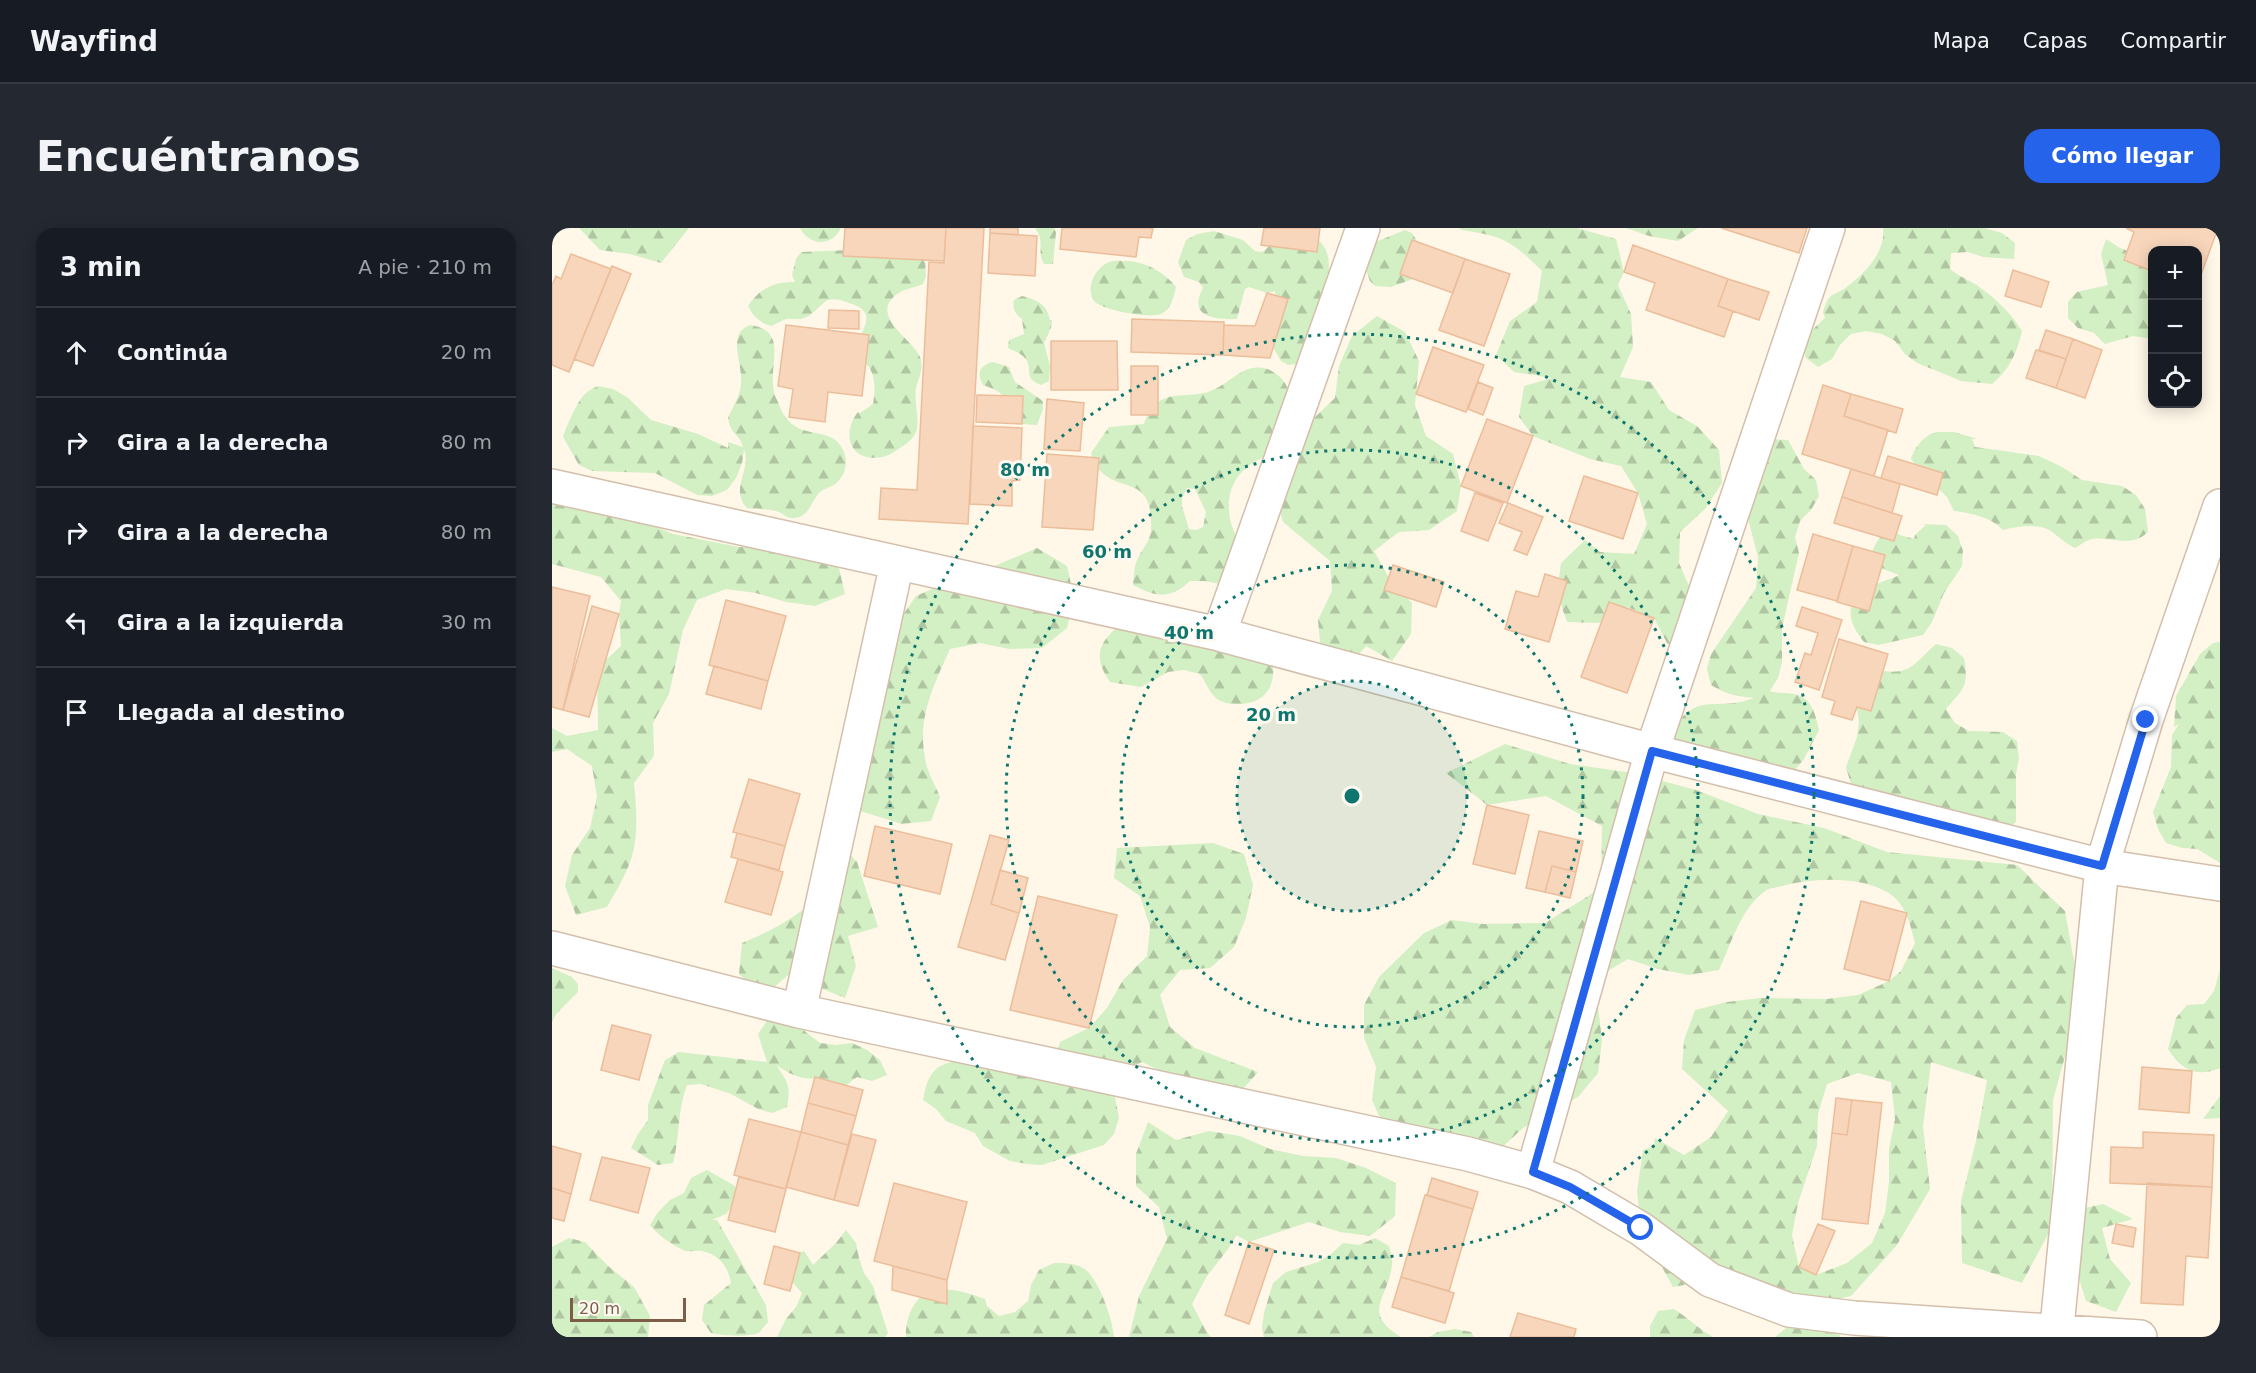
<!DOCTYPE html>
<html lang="es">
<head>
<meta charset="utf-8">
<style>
  body { margin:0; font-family:"DejaVu Sans",sans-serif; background:#242831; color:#f1f3f6 }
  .controls { position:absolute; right:18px; top:18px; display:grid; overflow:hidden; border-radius:12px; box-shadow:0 3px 15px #0003 }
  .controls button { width:54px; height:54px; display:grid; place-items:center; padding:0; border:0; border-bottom:2px solid #363941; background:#171b24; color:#f1f3f6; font:30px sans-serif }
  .scale { position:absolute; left:18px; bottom:15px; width:116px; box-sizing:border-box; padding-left:6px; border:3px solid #7d5d48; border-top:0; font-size:16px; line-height:21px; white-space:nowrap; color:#7d5d48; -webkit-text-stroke:4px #fffaf1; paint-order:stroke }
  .stop { position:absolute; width:18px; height:18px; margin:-14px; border:4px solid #2563eb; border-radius:50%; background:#fff }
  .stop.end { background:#2563eb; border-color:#fff; box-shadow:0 2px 6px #0008 }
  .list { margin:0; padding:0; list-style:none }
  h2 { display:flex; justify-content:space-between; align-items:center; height:78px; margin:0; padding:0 24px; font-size:26px }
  h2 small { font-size:20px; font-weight:400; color:#9ea1a6 }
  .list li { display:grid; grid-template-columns:39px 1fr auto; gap:18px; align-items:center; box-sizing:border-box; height:90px; padding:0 24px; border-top:2px solid #363941 }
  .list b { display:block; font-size:22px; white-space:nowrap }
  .list em { font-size:20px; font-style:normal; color:#9ea1a6 }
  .icon { flex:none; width:33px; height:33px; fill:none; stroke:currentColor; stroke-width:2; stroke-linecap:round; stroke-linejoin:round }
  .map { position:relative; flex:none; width:1668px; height:1109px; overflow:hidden; border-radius:18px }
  header { display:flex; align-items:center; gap:36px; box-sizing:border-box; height:84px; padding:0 30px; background:#171b24; border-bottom:2px solid #363941 }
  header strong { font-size:28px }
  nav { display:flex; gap:33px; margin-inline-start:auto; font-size:21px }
  .intro { display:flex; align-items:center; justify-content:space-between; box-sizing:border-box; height:144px; padding:0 36px }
  h1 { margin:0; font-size:42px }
  .button { padding:15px 27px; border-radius:18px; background:#2563eb; color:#fff; font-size:21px; font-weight:700 }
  main { display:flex; gap:36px; padding:0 36px }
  aside { flex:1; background:#171b24; border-radius:18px; box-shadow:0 3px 15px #0003 }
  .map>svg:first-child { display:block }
  .forest { fill:url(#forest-firs); fill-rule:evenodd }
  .building { fill:#f7d6bc; stroke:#ecbd9a; stroke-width:1.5 }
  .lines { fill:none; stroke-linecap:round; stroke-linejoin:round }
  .minor-casing { stroke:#d3bfab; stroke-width:36 }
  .minor { stroke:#fff; stroke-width:33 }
  .route { stroke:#2563eb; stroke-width:8 }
  .ring { fill:none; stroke:#0f766e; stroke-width:3; stroke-dasharray:3 6 }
  .centre { fill:#0f766e; stroke:#fffaf1; stroke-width:3 }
  .ring-label { font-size:18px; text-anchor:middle; font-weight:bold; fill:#0f766e; stroke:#fffaf1; stroke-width:6; stroke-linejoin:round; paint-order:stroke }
</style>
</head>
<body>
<header>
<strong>Wayfind</strong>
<nav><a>Mapa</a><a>Capas</a><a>Compartir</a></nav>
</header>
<div class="intro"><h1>Encuéntranos</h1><a class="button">Cómo llegar</a></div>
<main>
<aside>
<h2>3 min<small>A pie · 210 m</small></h2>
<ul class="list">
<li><svg class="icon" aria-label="ahead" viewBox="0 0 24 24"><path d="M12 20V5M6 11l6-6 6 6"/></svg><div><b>Continúa</b></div><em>20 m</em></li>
<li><svg class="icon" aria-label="right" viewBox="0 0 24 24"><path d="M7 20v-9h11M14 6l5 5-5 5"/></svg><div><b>Gira a la derecha</b></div><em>80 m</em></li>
<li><svg class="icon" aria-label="right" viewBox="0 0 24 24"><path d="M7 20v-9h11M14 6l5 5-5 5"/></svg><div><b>Gira a la derecha</b></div><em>80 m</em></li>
<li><svg class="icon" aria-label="left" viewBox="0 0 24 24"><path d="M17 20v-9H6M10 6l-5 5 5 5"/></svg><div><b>Gira a la izquierda</b></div><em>30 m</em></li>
<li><svg class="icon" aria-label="arrive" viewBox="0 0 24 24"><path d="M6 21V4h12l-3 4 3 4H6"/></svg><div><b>Llegada al destino</b></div></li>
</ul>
</aside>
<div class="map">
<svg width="1668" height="1109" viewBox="0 0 1668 1109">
  <defs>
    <pattern id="forest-firs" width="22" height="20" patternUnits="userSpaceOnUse" patternTransform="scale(1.5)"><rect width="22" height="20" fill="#d3efc4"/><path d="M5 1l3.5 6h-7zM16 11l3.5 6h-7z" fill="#b0c5a1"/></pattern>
  </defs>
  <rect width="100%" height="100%" fill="#fff7e8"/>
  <!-- forest -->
  <path class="forest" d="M27 0H137L109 35 78 26 48 22Z
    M248 0H289C280 19 257 18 248 0Z
    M483 0H502L504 4 501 36H492C484 23 494 15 483 0Z
    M907 0H1025L1064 11 1072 44 1066 57 1079 86 1081 119 1068 149 1099 154 1117 182 1145 198 1167 222 1170 255 1153 281 1128 304 1127 335 1140 365 1142 398 1116 417 1102 390 1075 379 1047 395 1015 394 1005 365 1009 335 1033 312 1048 324 1082 326 1095 296 1086 265 1069 238 1038 231 981 208 967 189 972 158 1000 150 962 144 944 127 958 93 985 74 990 43C960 13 951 8 910 2Z
    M1074 0H1146L1126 13 1097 8Z
    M1331 0H1432L1450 5 1463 15 1462 31 1431 29 1416 24 1399 25 1398 41C1409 50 1416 51 1426 58 1443 70 1459 85 1470 103 1465 125 1457 142 1440 156L1409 153 1395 147 1365 135 1353 126 1343 113 1330 106 1314 103 1299 106 1288 117 1280 131 1266 139 1253 129C1252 107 1258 104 1273 90L1271 84C1272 80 1274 75 1276 71 1280 66 1287 64 1292 61 1311 47 1334 25 1331 0Z
    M853 2 860 5 873 26 861 51 839 59 823 58 818 53 813 39 821 15Z
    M662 3 691 12 703 23 710 24C715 21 717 18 720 14 727 9 752 6 760 9 799 23 760 105 750 132L744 136 736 137 729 133 718 114 724 70 723 63 715 65 697 59 693 61 685 91C663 92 635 89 651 60L647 54 632 49 626 34 634 12 645 6Z
    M1554 11 1568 20 1584 26 1595 38 1600 55V111L1581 108 1553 116 1542 105 1526 100 1516 90V74L1525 64 1556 57 1549 26Z
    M298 22 373 32 374 48 371 56C365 59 357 60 350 63 311 85 361 111 368 129 372 141 367 149 364 160 362 173 367 187 365 201 363 209 357 214 351 218 344 222 339 227 331 229 299 235 288 207 306 184L308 185 321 176C323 164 324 150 317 139 314 135 308 130 306 124 303 103 332 86 297 75 289 72 284 70 275 72L257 88 249 91H234L219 98C208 95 201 88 196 78 208 60 222 54 243 54L240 47 244 31 249 24Z
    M576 33C594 34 612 44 624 59 622 68 619 82 609 86 599 91 549 82 542 73 533 60 543 40 557 34 562 32 570 33 576 33Z
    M470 68C485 72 495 76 498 92H500L499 100 492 115 498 138 497 153 489 157C470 150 482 141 473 130 469 125 462 123 456 120L457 112 472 106 470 91C463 85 460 81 462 72Z
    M825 88 853 104 867 133 863 177 874 208 901 226 909 258 905 283 877 302 847 304 822 323 838 352 860 375 859 406 840 433 814 418 796 439 769 425 766 392 780 363 778 333 731 294 722 263 718 233 710 230C684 242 673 263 678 291 680 302 687 313 691 322L668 356 653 353H638C618 372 604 369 581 357 582 347 582 338 586 330 591 319 599 313 599 301 601 246 570 266 547 242 543 237 541 230 539 225L557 199 592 196C607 155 633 174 661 162 680 154 692 134 715 141 719 142 727 147 730 151 734 155 736 162 740 167 746 176 753 184 760 192L783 170 787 138 800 108ZM635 260 643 261 654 284 651 299 644 302 637 301 630 278V270Z
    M198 97C234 102 219 131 221 156 221 163 223 168 226 174 229 183 233 190 240 196 258 211 284 198 293 227 296 239 291 252 280 258 276 260 271 261 268 264 259 273 258 288 243 290 235 291 233 287 227 284 218 280 204 282 195 280 177 261 200 242 192 221L190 235 184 250 175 262 160 268 145 267 103 245 40 243 27 237 11 209C14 199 26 172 33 166 37 162 42 160 46 158L61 161 75 169 99 192 146 206 176 220V214L191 219C188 206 179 208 176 190 181 178 189 167 189 154 191 135 174 106 198 97Z
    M441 134 457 139 463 154 491 173V181L485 197 470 196C452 176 461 167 431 157 424 145 428 137 441 134Z
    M1386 204H1402L1426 211H1420L1423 219 1487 228 1510 239 1530 252 1570 258 1584 267 1593 281 1596 304C1577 321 1561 308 1540 311 1534 312 1529 317 1523 320 1514 316 1507 309 1499 303 1486 295 1465 298 1451 302 1439 289 1419 285 1402 283L1395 269 1368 243 1359 231C1363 218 1373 206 1386 204Z
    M1219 211 1236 212 1252 241 1264 252 1267 268 1259 282 1248 293 1243 309 1247 325 1230 400V434L1226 450 1218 463C1226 466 1234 464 1242 466 1260 470 1263 485 1267 502L1252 531 1242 543 1139 546 1118 507C1144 460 1163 485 1202 470 1184 468 1175 467 1159 457L1155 441 1159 426 1204 360 1206 329 1194 283Z
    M0 256 121 306 187 319H222L286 336 293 366 263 378 234 374 204 365 174 361 145 372 131 402 117 466 101 495 102 528 82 555C84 576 86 599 82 620 78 641 65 661 55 679L24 687 13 658 20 627 38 600 45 569 40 538 15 521 0 524V500L15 508 46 502 45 440 69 418 67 386 69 373 49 349 0 336Z
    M1370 296 1394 297 1406 308 1411 323 1410 338 1392 365 1380 394 1371 407 1326 417 1312 414C1291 388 1294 369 1325 356 1332 352 1341 351 1347 347L1326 339 1320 324C1324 313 1330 305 1341 302L1348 307 1362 311 1363 307 1374 297Z
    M485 320 515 338 522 369 515 400 490 420 457 421 428 415 398 421C380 461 363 494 375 539 378 549 384 559 388 569L379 593 350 596 289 577 344 397 364 368 394 355 426 345Z
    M564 400 597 407 617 414 719 426C726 453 717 476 686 476 679 476 669 475 664 470 657 464 653 453 648 446L632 442 616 444 589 459 558 454C543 432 544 418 564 400Z
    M1668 414V635L1645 621 1630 620 1614 615 1606 601 1601 584 1619 539 1620 507 1627 496 1622 499 1624 468 1648 426 1661 415Z
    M1384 416 1400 420 1412 430C1417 459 1412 460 1394 481L1403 495 1417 503 1451 504 1465 513 1467 530 1464 546V594L1451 604 1306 566 1298 553 1294 539 1305 509 1307 494 1305 479 1331 443C1360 447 1363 434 1384 416Z
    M953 516 1018 536 1081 545 1144 562 1206 586 1272 600 1335 624 1465 637 1513 683 1524 745 1518 810 1501 872 1500 999 1470 1055 1410 1035 1409 973 1424 913 1435 852 1379 834 1371 899 1378 961 1345 1017 1299 1068 1237 1082 1159 1052 1121 1059 1089 1001 1085 963 1091 922 1102 918 1103 910 1132 927 1159 909 1176 883 1130 841 1132 812 1143 782 1175 774 1208 770 1275 771 1306 767 1337 753 1349 743 1363 715C1358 696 1354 675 1335 664 1305 647 1258 650 1226 659 1222 660 1217 660 1213 663 1189 680 1179 716 1167 742L1137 747 1106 741 1076 731 1049 747 1046 778 1050 812 1046 845 1026 869 971 900 947 922 833 901 820 872 824 839 812 810V777L827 749 872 705 900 692 931 696 993 695 1049 660 1050 598 994 568 935 577 894 545ZM1306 845 1339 854 1343 891 1337 921V954L1333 985 1320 1015 1295 1035 1264 1047 1247 1039 1240 1007 1246 975 1265 918 1266 886 1275 856Z
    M283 610 305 634 326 699 296 708 304 738 293 770 236 747 211 769 187 746 190 715C224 701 243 690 271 665L261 633Z
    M661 615 692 626 701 657 694 690 682 719 658 740 628 742 608 767 618 799 643 820 706 844 685 868 617 847 590 834 563 847 561 858 567 890 562 906 552 917 490 937 475 936 458 933 431 918 423 905 394 893 384 881 371 872C373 862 375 850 383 842 401 824 476 832 503 833L508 814 537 800 555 780 571 752 595 728 598 699 588 668 562 650 565 620Z
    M0 740 20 749 26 756V764L4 786 0 794Z
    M1668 742V840C1645 850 1629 842 1616 821L1624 790 1635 777 1652 776 1662 763Z
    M232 792 246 798 268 815 284 817 300 815 315 822 328 832 335 847 320 853 305 849 292 859C275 850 268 852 251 850 241 848 232 842 224 837 236 854 239 858 235 879L220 885 206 881 179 866 149 856 135 857C125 883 128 909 121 935L106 937 79 920 86 906 96 892V877L113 832 127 824 215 834 206 806 215 793Z
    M1668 868V890L1651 891Z
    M596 894 624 912 657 903 688 908 718 921 751 928 784 930 814 940 844 955 843 988 818 1008 788 1004 757 994 697 1014 684 1007 676 1021 655 1048 640 1076 655 1105 659 1109H577L587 1068 615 1011 607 979 584 958V926Z
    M155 942 183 958 184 973 174 986 160 992H165L214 1077 216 1094C213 1097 210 1102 207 1105 195 1109 172 1108 159 1105L150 1092 152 1077 179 1055C176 1039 168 1027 150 1023 144 1022 137 1025 131 1022 119 1016 107 1008 98 997L106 984 118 972 132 965 139 950Z
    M1551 976 1581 991 1550 1000 1558 1031 1579 1055 1564 1084 1534 1073 1526 1047 1519 983Z
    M294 1002 304 1015 307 1030 312 1045 321 1058 336 1105 333 1109H225L234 1091 244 1079 250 1065 228 1040 237 1028 252 1023 261 1037 284 1015Z
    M17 1010 33 1014 56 1038 82 1059 98 1088 96 1109H0V1019Z
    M823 1010 837 1018C838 1024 841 1030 840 1036 838 1069 807 1083 849 1109H712L710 1100 712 1085 721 1055 734 1044 766 1034 779 1026 791 1015 807 1017Z
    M502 1035C512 1035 522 1035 531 1040 546 1048 561 1092 562 1109H354C353 1090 363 1063 386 1062 401 1060 418 1066 433 1071L435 1078 447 1088 463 1084 476 1073 479 1057 487 1042Z
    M1122 1081C1136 1090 1147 1101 1161 1109H1098V1098L1106 1083Z
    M1238 1097 1283 1101 1289 1109H1223Z
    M903 1101 919 1104 922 1109H877L886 1104Z"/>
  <!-- building -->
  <path class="building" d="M293 0H394L392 33 291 28Z
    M394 0H432L416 296 327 291 329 260 365 262 377 34 392 35Z
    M438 0H466V7L438 5Z
    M510 0H601L599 10 587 9 584 29 508 21Z
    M712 0H768L765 24 709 17Z
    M1169 0H1255L1247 25Z
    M1574 0H1666L1646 55V22H1600V43L1572 32 1582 4Z
    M438 5 485 8 483 48 436 45Z
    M860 12 913 31 901 65 848 46Z
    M1081 17 1176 51 1166 78 1181 83 1172 109 1094 82 1103 55 1072 44Z
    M19 26 59 41 17 144 0 137V57L4 48 9 51Z
    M913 31 958 46 932 118 887 102Z
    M60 38 79 46 41 138 22 131Z
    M1461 42 1497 54 1489 79 1453 68Z
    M1176 51 1217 64 1207 92 1166 78Z
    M715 65 736 71 718 130 671 127 672 97 703 98Z
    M277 82 307 83V101L276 100Z
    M580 91 672 94 671 127 579 124Z
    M234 97 317 107 310 168 276 164 273 194 237 189 241 161 226 158Z
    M1494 102 1521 111 1514 131 1487 122Z
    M1521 111 1550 122 1533 170 1504 160Z
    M499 113H565L566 162H499Z
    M881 119 932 137 914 184 864 166Z
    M1484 122 1514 131 1504 160 1474 150Z
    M579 138H606V187H579Z
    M926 154 941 160 931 187 916 181Z
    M1271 157 1299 166 1292 188 1336 202 1322 248 1250 226Z
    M1299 166 1351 181 1344 205 1292 188Z
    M425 167 471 168 470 196 424 194Z
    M495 171 532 175 528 223 492 221Z
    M935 191 981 208 955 275 909 258Z
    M421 198 470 200 468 252 460 253V278L418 276Z
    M495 226 547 230 541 302 490 299Z
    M1336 228 1391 245 1385 267 1329 250Z
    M1299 241 1348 256 1340 285 1290 269Z
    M1032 248 1086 265 1071 311 1017 293Z
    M923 265 951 275 936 313 909 303Z
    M1290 269 1350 288 1342 313 1282 295Z
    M956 275 991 289 975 327 962 322 970 304 947 295Z
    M1261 306 1301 318 1285 373 1245 362Z
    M1301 318 1333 327 1317 383 1285 374Z
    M841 337 892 354 884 379 832 362Z
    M993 346 1015 353 997 414 953 401 964 363 986 369Z
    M0 359 38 368 11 482 0 479Z
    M174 372 234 388 216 453 157 437Z
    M1057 374 1102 390 1075 465 1029 449Z
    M40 378 67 386 37 489 11 482Z
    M1250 379 1290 392 1267 462 1243 454 1253 425 1259 427 1266 405 1244 398Z
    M1287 411 1336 426 1319 483 1305 479 1300 492 1279 486 1283 473 1270 469Z
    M162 438 216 453 209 481 154 466Z
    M197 551 248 566 233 618 181 604Z
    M935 577 977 587 963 646 921 636Z
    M323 598 400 616 388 666 312 648Z
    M987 603 1031 613 1024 644 1000 638 993 664 974 660Z
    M185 605 233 618 227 642 179 629Z
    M438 607 457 612 439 676 467 685 453 732 406 719Z
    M186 631 231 644 219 687 173 674Z
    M1000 638 1024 644 1018 670 993 664Z
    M448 642 476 650 467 685 439 676Z
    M486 668 565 687 537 800 458 782Z
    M1309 673 1355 685 1337 753 1292 741Z
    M60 797 99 807 87 852 49 842Z
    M1590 839 1640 843 1637 885 1587 881Z
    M263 849 311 862 304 888 256 875Z
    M1284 870 1300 872 1295 907 1280 905Z
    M1300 872 1330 875 1316 996 1270 991 1280 905 1295 907Z
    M256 875 304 888 296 917 249 904Z
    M197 891 249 904 234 961 182 947Z
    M249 904 296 917 282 972 234 959Z
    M1591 904 1662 907 1660 959 1558 955 1559 919 1591 920Z
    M300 906 324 912 306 978 282 972Z
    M0 918 29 926 19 966 0 960Z
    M50 929 98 940 86 985 38 972Z
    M187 949 234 961 223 1004 176 992Z
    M880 950 926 964 921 981 875 967Z
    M342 955 415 974 395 1052 322 1033Z
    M1595 955 1660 959 1656 1030 1634 1028 1631 1077 1589 1075Z
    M0 960 19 966 12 993 0 990Z
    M873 967 921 981 897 1063 849 1049Z
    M1266 996 1283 1003 1264 1047 1247 1039Z
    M1564 996 1584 1000 1581 1019 1560 1015Z
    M697 1014 722 1022 697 1096 673 1087Z
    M222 1018 248 1025 238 1063 212 1056Z
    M341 1038 395 1052V1076L340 1062Z
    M849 1049 902 1065 893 1095 840 1079Z
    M966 1085 1024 1101 1022 1109H958Z"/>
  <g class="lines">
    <defs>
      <path id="minor" d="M0 258 667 406 1100 523 1550 638 1668 656
        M667 406 811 0
        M0 720 247 783 916 926 981 944 1018 959 1089 1001 1158 1052 1237 1082 1302 1090 1588 1109
        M247 783 345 335
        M981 944 1100 523 1276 0
        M1504 1109 1550 638 1594 492 1668 278"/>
    </defs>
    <!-- minor casing -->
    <use href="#minor" class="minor-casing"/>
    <!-- minor -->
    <use href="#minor" class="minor"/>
  </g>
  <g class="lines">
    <!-- route -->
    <path class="route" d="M1089 1000 1018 959 981 944 1100 523 1550 638 1594 492"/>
  </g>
  <!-- distance rings -->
  <circle cx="800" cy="568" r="115" fill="#0f766e" fill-opacity=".12"/>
  <g class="ring">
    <circle cx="800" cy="568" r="115"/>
    <circle cx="800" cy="568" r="231"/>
    <circle cx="800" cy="568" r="346"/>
    <circle cx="800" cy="568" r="462"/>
  </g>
  <circle cx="800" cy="568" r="9" class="centre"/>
  <g class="ring-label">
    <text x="473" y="248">80 m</text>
    <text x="555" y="330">60 m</text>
    <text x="637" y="411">40 m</text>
    <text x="719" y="493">20 m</text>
  </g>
</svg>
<div class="controls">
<button>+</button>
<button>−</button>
<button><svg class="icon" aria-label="locate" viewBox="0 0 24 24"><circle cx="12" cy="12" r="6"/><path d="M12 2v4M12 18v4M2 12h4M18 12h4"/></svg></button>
</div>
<div class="scale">20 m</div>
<div class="stop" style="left:1089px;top:1000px"></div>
<div class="stop end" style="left:1594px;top:492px"></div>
</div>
</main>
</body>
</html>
